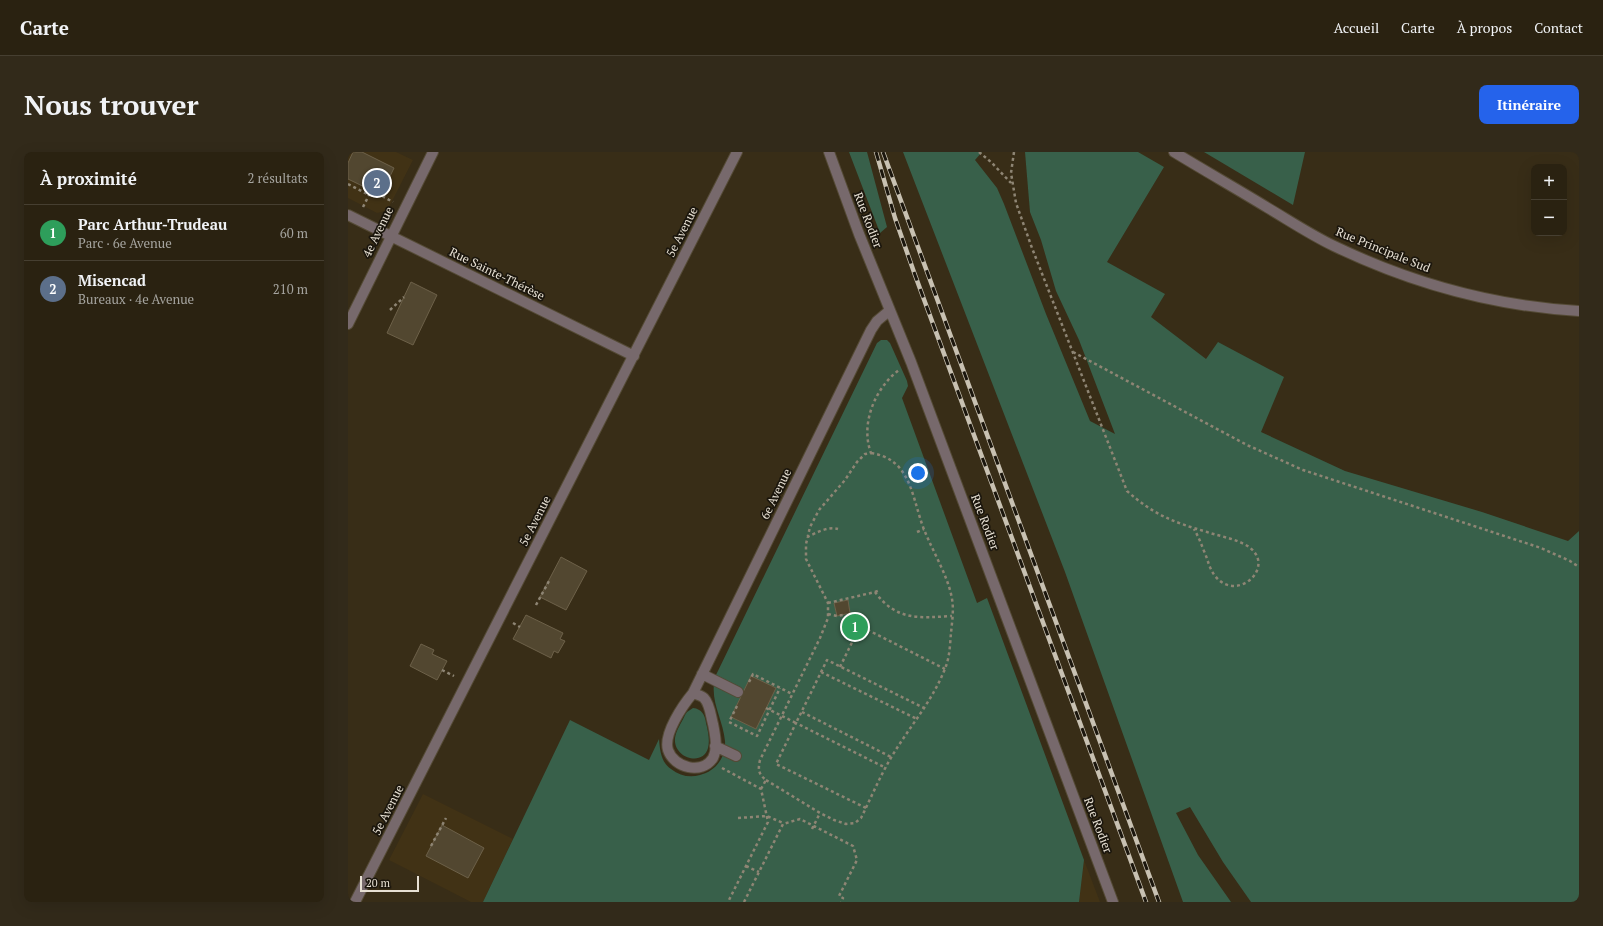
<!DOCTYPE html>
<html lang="fr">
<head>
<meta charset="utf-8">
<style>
  body { margin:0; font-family:"PT Serif",serif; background:#322a1a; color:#f1f3f6 }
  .controls { position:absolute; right:12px; top:12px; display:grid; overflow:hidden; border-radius:8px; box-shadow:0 4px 16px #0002 }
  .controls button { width:36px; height:36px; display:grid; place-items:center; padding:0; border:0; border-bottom:1px solid #463f31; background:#2a2211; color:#f1f3f6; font:20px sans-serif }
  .scale { position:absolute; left:12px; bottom:10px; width:59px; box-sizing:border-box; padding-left:4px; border:2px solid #e7e0d3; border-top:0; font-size:11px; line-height:14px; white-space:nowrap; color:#e7e0d3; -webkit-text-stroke:3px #1b160d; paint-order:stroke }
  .you { position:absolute; left:570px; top:321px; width:14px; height:14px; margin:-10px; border:3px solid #fff; border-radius:50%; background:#1a73e8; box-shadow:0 0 0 6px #1a73e833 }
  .badge { display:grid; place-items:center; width:26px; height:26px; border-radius:50%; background:#2563eb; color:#fff; font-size:13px; font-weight:700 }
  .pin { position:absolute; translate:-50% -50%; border:2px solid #fff; box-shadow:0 1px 4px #0006 }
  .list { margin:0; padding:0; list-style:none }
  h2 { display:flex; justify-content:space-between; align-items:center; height:52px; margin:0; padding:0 16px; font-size:17px }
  h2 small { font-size:13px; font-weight:400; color:#a5a49f }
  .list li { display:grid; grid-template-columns:26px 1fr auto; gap:12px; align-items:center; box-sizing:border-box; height:56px; padding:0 16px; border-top:1px solid #463f31 }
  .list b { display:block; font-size:15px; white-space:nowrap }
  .list p { margin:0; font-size:13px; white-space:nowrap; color:#a5a49f }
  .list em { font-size:13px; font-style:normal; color:#a5a49f }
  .map { position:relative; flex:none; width:1231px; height:750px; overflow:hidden; border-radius:8px }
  header { display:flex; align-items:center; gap:24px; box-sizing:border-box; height:56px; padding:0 20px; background:#2a2211; border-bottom:1px solid #463f31 }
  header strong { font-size:19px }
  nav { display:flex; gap:22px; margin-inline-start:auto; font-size:14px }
  .intro { display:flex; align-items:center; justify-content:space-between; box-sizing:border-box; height:96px; padding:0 24px }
  h1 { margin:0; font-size:28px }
  .button { padding:10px 18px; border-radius:8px; background:#2563eb; color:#fff; font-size:14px; font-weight:700 }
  main { display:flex; gap:24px; padding:0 24px }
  aside { flex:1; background:#2a2211; border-radius:8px; box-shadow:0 4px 16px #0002 }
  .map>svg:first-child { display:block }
  .built { fill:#413215 }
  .green { fill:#38604a }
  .building { fill:#524730; stroke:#6d6149 }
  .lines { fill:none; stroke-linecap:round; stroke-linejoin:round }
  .minor-casing { stroke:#544a35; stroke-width:12 }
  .path { stroke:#8e8574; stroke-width:2.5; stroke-dasharray:3 3; stroke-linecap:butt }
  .minor { stroke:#77696c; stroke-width:10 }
  .rail-casing { stroke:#c8c1b2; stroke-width:4.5 }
  .rail { stroke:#1b160d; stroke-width:3; stroke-dasharray:9; stroke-linecap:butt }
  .labels { text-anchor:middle; stroke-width:3.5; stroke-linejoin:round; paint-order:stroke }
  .street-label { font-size:12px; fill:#e7e0d3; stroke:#1b160d }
</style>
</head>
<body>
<header>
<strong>Carte</strong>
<nav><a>Accueil</a><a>Carte</a><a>À propos</a><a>Contact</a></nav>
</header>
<div class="intro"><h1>Nous trouver</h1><a class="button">Itinéraire</a></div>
<main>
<aside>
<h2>À proximité<small>2 résultats</small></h2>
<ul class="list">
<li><span class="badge" style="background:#2e9e5b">1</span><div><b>Parc Arthur-Trudeau</b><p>Parc · 6e Avenue</p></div><em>60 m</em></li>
<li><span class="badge" style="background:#5c6f8a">2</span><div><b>Misencad</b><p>Bureaux · 4e Avenue</p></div><em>210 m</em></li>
</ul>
</aside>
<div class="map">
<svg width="1231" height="750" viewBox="0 0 1231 750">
  <rect width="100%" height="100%" fill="#382d17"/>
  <!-- built -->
  <path class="built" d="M0 0H48L65 8 41 55 37 59 29 61 0 46Z
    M75 642 165 687 135 750H123L41 708Z
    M736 708 752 750H731Z"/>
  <!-- green -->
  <path class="green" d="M501 0H519L539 75 532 81Z
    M555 0H634L627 8 649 36 656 52 698 162 742 269 767 282 731 188 708 139 693 88 682 60 677 0H790L816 15 759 110 817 142 803 165 858 207 870 190 936 225 913 280 997 319 1134 360 1220 389 1231 379V750H903L875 710 842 655 828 661 850 703 883 750H835L717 420Z
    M856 0H957L945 53Z
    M533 188H539L542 191 559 229 560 234 554 246 622 432 629 451 639 446 736 708 731 750H135L222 568 301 608 311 587C312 599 313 610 323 617 332 624 342 626 352 623 368 619 378 605 377 589 375 566 360 547 368 523L529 191Z
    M345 556C354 557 357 563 358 571 360 579 362 588 360 596 355 615 325 606 327 586 328 578 334 570 337 563L339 560Z"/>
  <!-- building -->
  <path class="building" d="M5 0H14L46 16 33 43 0 27V11Z
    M63 130 89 143 65 193 39 181Z
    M213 405 239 419 218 458 192 445Z
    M500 448 502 461 489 464 486 451Z
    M178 463 215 481 212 487 217 489 210 501 206 499 203 506 165 487Z
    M73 492 86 498 84 502 99 509 89 528 62 514Z
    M403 524 428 536 408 577 383 565Z
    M94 673 136 696 120 726 78 704Z"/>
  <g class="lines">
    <defs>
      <path id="minor" d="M481 0 511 82 563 210 765 750
        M826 0C857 19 889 37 920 56 942 69 963 83 986 94 1063 131 1146 154 1231 159
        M0 63 286 204
        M0 172 85 0
        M354 522 390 540
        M345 541C348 542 354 544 356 546 362 552 363 565 365 572 367 582 370 596 365 606 354 623 326 616 320 598 315 582 335 553 345 541L523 178 529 169 541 159
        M367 594 388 604
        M7 750 389 0"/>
    </defs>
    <!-- minor casing -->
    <use href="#minor" class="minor-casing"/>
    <!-- path -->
    <path class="path" d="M631 0 643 10 663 31
      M666 0 663 21 668 51 684 96 779 339C806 363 825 370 859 380 871 384 884 386 896 392 933 411 890 453 867 424 861 416 860 408 856 399 853 391 850 384 846 377
      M0 32 21 43 23 38 45 50
      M15 55 21 43
      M42 158 56 145
      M725 200 899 293 955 318 1193 396 1222 409 1231 415
      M569 380 576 377
      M459 385C468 381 480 374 490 377
      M527 440 532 438
      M480 451 527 440C548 469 572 466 604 464
      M188 453 201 429
      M480 462 489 464 495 463 496 467 512 474
      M165 471 172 475
      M492 515 512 474 597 517
      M94 518 106 524
      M473 520 569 567
      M401 530 405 522 444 542
      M389 554 381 570 409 584 432 536
      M418 556 448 571 479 508 576 556
      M454 560 543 605
      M374 616 413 637 420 670 380 750
      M418 628 472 661 486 668 498 672 507 671 513 666C523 646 532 624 544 604 562 574 586 547 598 514 602 503 602 491 603 481 604 470 606 458 604 447 600 422 581 394 573 369 563 338 560 307 523 301
      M413 637 418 628C410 622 410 617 412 608L472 486 480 466V451L458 407V392L462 375 471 358 497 328 509 310 517 302 523 301C512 272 527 236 551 218
      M518 656 428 612 448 571 538 616
      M390 666 419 664 435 671
      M464 677 472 661
      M83 694 98 666
      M398 714 411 720
      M396 750 435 672 452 667 505 694 509 708 491 744 495 746 493 750"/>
    <!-- minor -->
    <use href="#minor" class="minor"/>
    <defs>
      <path id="rail" d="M528 0 547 66 567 123 798 750
        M535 0 811 750"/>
    </defs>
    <!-- rail casing -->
    <use href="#rail" class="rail-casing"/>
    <!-- rail -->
    <use href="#rail" class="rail"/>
  </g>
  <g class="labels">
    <!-- street labels -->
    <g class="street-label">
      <text transform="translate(520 68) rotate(69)" y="4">Rue Rodier</text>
      <text transform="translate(30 80) rotate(-64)" y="4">4e Avenue</text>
      <text transform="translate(334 80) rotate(-63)" y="4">5e Avenue</text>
      <text transform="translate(1035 98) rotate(22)" y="4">Rue Principale Sud</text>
      <text transform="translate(149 122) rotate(26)" y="4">Rue Sainte-Thérèse</text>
      <text transform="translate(428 342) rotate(-64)" y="4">6e Avenue</text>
      <text transform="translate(187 369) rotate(-63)" y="4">5e Avenue</text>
      <text transform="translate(637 370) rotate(69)" y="4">Rue Rodier</text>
      <text transform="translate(40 658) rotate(-63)" y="4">5e Avenue</text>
      <text transform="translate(750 673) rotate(69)" y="4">Rue Rodier</text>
    </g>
  </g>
</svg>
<div class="controls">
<button>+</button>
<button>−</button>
</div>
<div class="scale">20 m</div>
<div class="you"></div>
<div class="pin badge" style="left:507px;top:475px;background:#2e9e5b">1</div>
<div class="pin badge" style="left:29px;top:31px;background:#5c6f8a">2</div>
</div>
</main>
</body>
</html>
